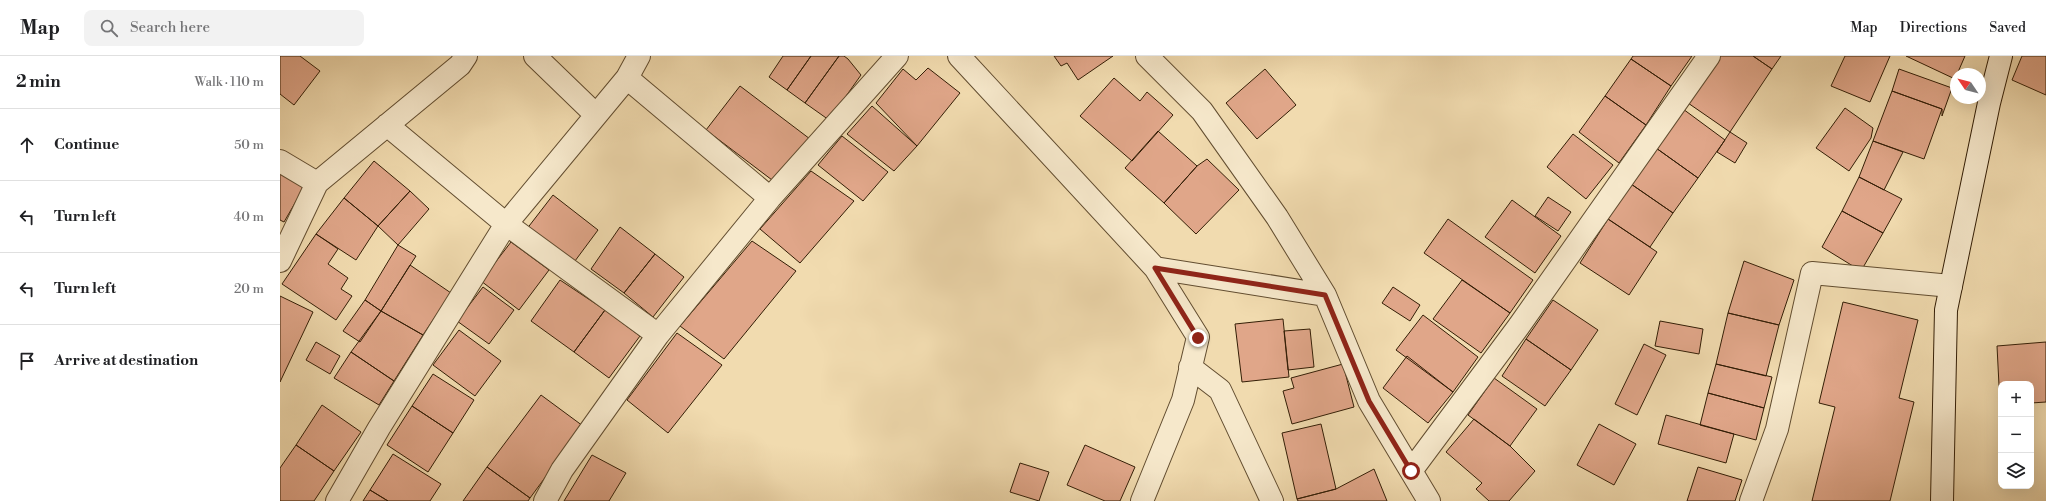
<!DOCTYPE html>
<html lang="en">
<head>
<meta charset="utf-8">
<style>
  body { margin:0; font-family:"Libre Bodoni",serif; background:#f2f2f2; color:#202124 }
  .controls { position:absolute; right:12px; bottom:12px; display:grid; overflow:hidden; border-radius:8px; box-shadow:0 4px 16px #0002 }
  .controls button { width:36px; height:36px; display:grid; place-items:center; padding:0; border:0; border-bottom:1px solid #e0e0e0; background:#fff; color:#202124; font:20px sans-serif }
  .compass { position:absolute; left:1670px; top:12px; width:36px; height:36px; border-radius:50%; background:#fff; box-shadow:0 4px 16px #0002; rotate:305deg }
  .stop { position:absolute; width:12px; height:12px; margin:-9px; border:3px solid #8f2418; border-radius:50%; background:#fff }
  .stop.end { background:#8f2418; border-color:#fff; box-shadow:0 1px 4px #0008 }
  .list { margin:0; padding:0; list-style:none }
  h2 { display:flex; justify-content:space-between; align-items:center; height:52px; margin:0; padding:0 16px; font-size:17px }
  h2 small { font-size:13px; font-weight:400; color:#757577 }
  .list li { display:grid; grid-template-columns:26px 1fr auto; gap:12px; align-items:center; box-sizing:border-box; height:72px; padding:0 16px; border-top:1px solid #e0e0e0 }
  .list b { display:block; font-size:15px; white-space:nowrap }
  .list em { font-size:13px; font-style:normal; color:#757577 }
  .icon { flex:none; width:22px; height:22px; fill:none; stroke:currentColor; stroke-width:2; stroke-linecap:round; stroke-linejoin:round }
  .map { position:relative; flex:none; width:1766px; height:445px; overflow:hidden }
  header { display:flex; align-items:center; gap:24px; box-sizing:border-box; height:56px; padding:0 20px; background:#fff; border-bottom:1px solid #e0e0e0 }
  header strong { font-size:19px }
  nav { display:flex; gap:22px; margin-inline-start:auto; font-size:14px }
  .search { width:280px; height:36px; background:#f2f2f2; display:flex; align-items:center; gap:10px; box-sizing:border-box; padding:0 14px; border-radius:8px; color:#757577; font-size:15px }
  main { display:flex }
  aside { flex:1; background:#fff }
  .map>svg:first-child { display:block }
  .building { fill:#e0a689; stroke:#331e06 }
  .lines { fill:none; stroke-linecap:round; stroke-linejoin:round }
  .street-casing { stroke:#624d30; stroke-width:24 }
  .secondary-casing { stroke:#331e06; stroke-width:24 }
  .street { stroke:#f6e8cb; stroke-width:22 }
  .secondary { stroke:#f6e8cb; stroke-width:22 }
  .route { stroke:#8f2418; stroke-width:5 }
</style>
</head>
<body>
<header>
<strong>Map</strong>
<div class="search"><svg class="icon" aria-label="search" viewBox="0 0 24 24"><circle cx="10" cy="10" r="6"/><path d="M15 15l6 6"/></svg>Search here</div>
<nav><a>Map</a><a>Directions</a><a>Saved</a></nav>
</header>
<main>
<aside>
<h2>2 min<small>Walk · 110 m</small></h2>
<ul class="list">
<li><svg class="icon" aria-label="ahead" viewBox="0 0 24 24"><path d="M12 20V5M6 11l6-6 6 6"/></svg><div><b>Continue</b></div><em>50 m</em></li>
<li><svg class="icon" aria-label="left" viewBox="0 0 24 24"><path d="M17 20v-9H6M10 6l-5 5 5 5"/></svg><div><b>Turn left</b></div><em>40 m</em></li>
<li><svg class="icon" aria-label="left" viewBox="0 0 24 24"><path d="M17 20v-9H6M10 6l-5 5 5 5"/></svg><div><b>Turn left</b></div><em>20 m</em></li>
<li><svg class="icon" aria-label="arrive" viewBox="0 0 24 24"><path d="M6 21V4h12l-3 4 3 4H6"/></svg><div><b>Arrive at destination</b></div></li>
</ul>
</aside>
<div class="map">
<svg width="1766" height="445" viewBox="0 0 1766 445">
  <rect width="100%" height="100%" fill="#f1dbaf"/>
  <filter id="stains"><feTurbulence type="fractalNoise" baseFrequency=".005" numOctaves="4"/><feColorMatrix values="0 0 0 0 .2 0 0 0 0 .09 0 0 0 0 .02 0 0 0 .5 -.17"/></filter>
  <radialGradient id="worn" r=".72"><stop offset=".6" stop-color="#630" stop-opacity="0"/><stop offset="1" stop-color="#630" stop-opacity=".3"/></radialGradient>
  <!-- building -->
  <path class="building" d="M0 0H20L40 15 14 49 0 38Z
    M503 0H531L507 34 489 21Z
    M531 0H559L525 47 507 34Z
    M559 0H564L568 3 581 19 549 64 525 47Z
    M774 0H833L798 24 787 7 781 10Z
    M1353 0H1412L1391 30 1351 3Z
    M1439 0H1473L1492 13 1450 76 1408 47Z
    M1473 0H1501L1492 13Z
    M1565 0H1610L1590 46 1551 30Z
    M1626 0H1685L1675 23Z
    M1742 0H1766V39L1732 24Z
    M1351 3 1391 30 1366 69 1325 40Z
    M648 12 680 37 637 90 596 47 623 13 636 24Z
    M985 13 1016 49 977 83 946 47Z
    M1619 13 1672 32 1662 60V53L1612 35Z
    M834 22 860 45 867 36 893 59 852 105 800 60Z
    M460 30 530 83 496 127 426 74Z
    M1612 35 1662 53 1644 103 1593 85Z
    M1325 40 1366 69 1339 107 1299 76Z
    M592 50 637 90 614 115 567 78Z
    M1565 52 1593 72 1591 82 1569 115 1536 92Z
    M1403 53 1445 84 1418 122 1376 92Z
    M878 75 917 110 884 147 845 112Z
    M1450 76 1467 87 1455 107 1437 96Z
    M1293 78 1333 109 1306 143 1267 111Z
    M562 80 608 116 583 145 538 109Z
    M1593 85 1623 96 1604 134 1579 121Z
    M1376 92 1418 122 1393 157 1351 128Z
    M927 103 959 134 916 178 884 147 917 110Z
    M94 105 130 135 98 170 64 142Z
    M0 113 26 128 4 166 0 164Z
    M531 115 574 145 520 207 480 173Z
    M1579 121 1622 143 1603 177 1562 155Z
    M1351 128 1393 157 1370 191 1328 163Z
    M130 135 149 153 118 189 98 170Z
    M273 139 318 174 292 209 246 174Z
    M1268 141 1291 156 1278 175 1255 160Z
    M64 142 98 170 76 204 36 178Z
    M1232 144 1281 180 1255 217 1205 181Z
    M1562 155 1603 177 1581 215 1542 191Z
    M1168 163 1253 224 1230 257 1144 197Z
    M1328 163 1377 196 1349 239 1300 207Z
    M340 171 375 198 344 237 311 213Z
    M36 178 58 193 48 208 68 222 61 233 72 240 56 264 2 228Z
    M472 185 516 215 444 303 400 270Z
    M231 186 269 214 239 254 201 225Z
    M118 189 136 200 101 255 85 244Z
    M375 198 404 221 373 261 344 237Z
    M1464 205 1514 224 1499 269 1448 257Z
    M130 209 171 237 143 279 101 255Z
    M280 224 325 254 294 296 251 265Z
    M1182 224 1230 257 1201 297 1153 263Z
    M203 231 234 254 209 288 177 265Z
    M1113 231 1140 249 1130 265 1102 247Z
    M0 240 33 256 0 326Z
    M85 244 101 255 80 286 63 275Z
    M1273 244 1318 274 1291 314 1246 283Z
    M1563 246 1638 264 1619 342 1634 346 1610 445H1532L1555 351 1539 347Z
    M325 254 360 280 329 322 294 296Z
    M101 255 143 279 114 325 71 296Z
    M1448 257 1499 269 1486 320 1436 308Z
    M1143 259 1198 301 1173 336 1116 294Z
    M1003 263 1009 321 962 326 955 268Z
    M1380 265 1423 273 1419 298 1375 290Z
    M1030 273 1034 311 1008 314 1004 275Z
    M179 274 221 305 195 340 153 309Z
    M397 277 442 309 388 377 347 344Z
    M1246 283 1291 314 1265 350 1222 320Z
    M36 286 60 300 50 318 26 304Z
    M1766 286V346L1751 347V328H1721L1720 349 1717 290Z
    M1364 288 1386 299 1357 359 1335 348Z
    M71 296 114 325 99 349 54 322Z
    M1127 300 1173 336 1148 367 1103 332Z
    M1063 308 1074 351 1012 368 1003 335 1014 332 1011 322Z
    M1436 308 1492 321 1484 352 1428 337Z
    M153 318 194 344 173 377 132 350Z
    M1214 322 1257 353 1230 390 1188 359Z
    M1428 337 1484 352 1476 384 1420 369Z
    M261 339 303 370 250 442 207 411Z
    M42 349 81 376 54 415 16 389Z
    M132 350 173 377 148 416 107 389Z
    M1386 359 1454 378 1446 407 1378 388Z
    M1194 363 1230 390 1255 415 1229 445H1209L1196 433 1202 427 1166 396Z
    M1041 368 1056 433 1017 443 1002 377Z
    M1319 368 1356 388 1334 429 1297 409Z
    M16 389 54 415 34 445H0V412Z
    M805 389 855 411 840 445H825L787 429Z
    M113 398 161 428 150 445H108L90 434Z
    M312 399 346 417 329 445H284Z
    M740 407 769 416 759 445 730 436Z
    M207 411 250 442 248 445H183Z
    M1418 411 1462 424 1455 445H1407Z
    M1094 413 1107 445H1018L1017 443 1056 433Z
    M90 434 108 445H83Z"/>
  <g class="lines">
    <defs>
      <path id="street" d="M255 0 316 59
        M679 0 875 212 918 281 903 344 862 445
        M867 0 922 55 997 161 1045 239
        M347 22 490 142 617 0
        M107 69 226 168 378 279
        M0 105 37 127
        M0 205 37 127 180 9 186 0
        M875 212 1045 239 1089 345 1149 445
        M910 311 940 334 992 445
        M1131 415 1239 270 1429 0
        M57 445 99 372 226 168 347 22 359 0
        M265 445 282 414 378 279 490 142
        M1471 445 1497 373 1532 217 1671 230"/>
      <path id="secondary" d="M1662 445 1666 254 1709 47 1721 0"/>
    </defs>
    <!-- street casing -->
    <use href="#street" class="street-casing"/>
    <!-- secondary casing -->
    <use href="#secondary" class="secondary-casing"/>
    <!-- street -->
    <use href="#street" class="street"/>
    <!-- secondary -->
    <use href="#secondary" class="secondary"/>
  </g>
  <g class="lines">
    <!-- route -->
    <path class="route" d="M918 282 875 212 1045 239 1089 345 1131 415"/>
  </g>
  <rect width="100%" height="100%" filter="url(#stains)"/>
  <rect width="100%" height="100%" fill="url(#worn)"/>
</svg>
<div class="controls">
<button>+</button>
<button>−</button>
<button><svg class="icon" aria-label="layers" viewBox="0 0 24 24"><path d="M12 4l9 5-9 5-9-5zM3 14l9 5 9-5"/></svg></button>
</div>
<svg class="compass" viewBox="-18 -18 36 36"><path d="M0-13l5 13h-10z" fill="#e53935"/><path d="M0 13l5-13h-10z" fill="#757577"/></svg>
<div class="stop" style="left:1131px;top:415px"></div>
<div class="stop end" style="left:918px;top:282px"></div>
</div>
</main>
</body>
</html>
